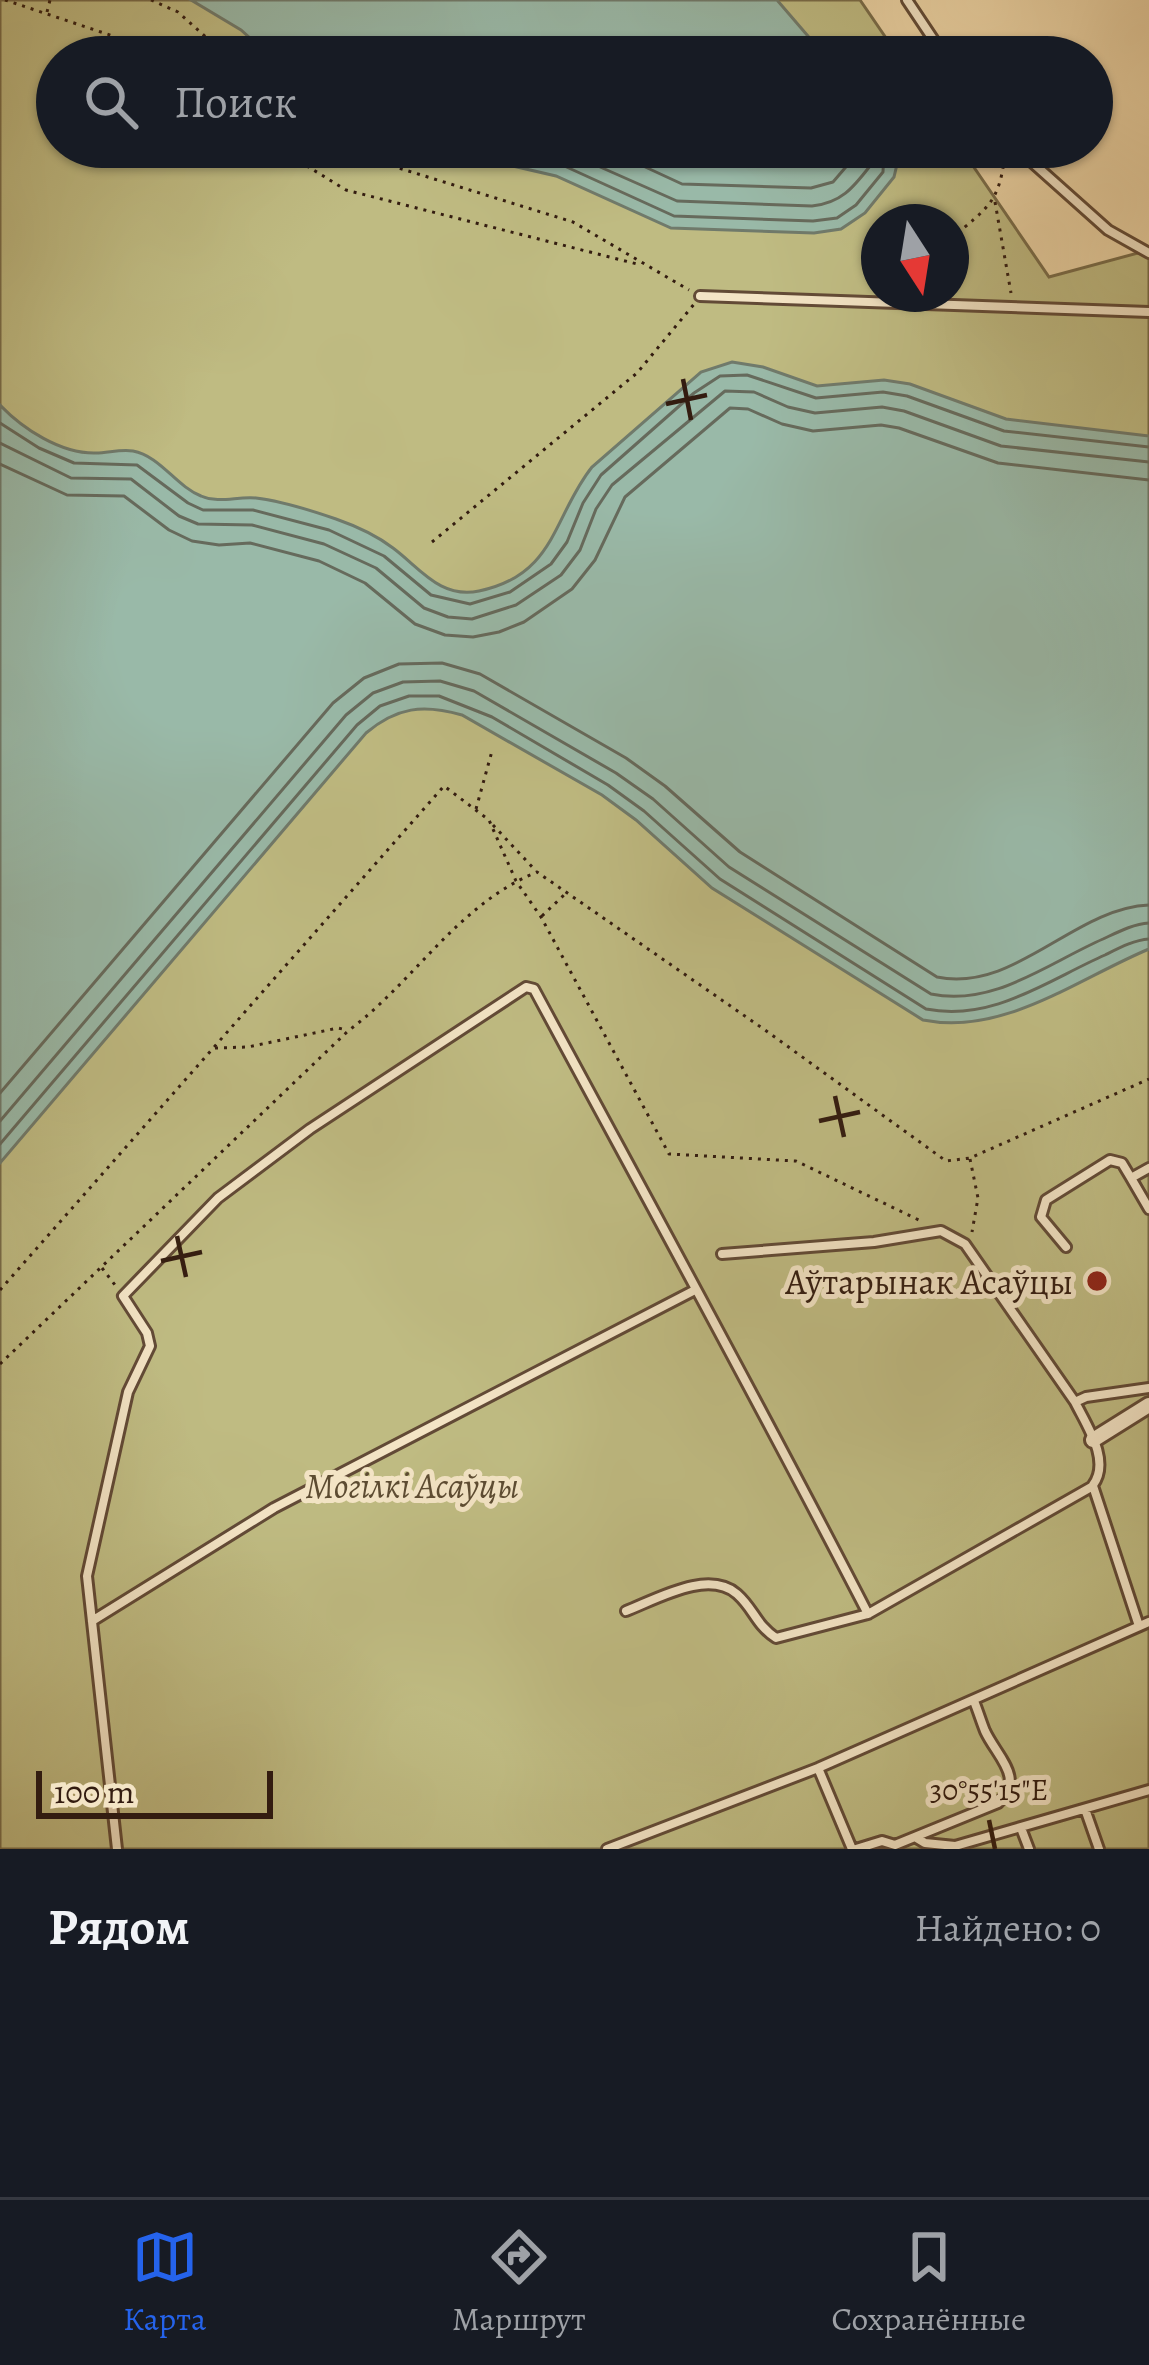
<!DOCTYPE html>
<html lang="ru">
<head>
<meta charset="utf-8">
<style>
  body { margin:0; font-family:Alegreya,serif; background:#20242c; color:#f1f3f6 }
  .compass { position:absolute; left:861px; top:204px; width:108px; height:108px; border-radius:50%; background:#171b24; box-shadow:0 3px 9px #0004; rotate:168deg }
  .scale { position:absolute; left:36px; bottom:30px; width:237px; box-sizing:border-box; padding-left:12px; border:6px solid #331c10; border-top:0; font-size:33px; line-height:42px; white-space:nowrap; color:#331c10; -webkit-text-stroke:9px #f3e4c5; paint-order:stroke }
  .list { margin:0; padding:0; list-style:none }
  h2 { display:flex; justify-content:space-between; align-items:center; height:156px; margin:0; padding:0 48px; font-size:51px }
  h2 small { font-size:39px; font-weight:400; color:#9ea1a6 }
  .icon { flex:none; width:66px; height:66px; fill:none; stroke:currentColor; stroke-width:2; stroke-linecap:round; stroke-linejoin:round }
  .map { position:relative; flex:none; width:1149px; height:1849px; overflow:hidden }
  .search { position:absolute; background:#171b24; box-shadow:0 3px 9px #0004; left:36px; right:36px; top:36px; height:132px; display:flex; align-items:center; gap:30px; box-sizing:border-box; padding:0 42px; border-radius:66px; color:#9ea1a6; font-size:45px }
  .sheet { height:348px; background:#171b24 }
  nav { display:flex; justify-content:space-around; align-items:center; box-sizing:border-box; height:168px; border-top:3px solid #363941; background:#171b24; font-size:33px; color:#9ea1a6 }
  nav a { display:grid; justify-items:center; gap:6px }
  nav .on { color:#2563eb }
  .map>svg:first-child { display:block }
  .green { fill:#bfbb82; stroke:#796c49; stroke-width:3; fill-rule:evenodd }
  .water { fill:#99b9a8; stroke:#707a6b; stroke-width:3 }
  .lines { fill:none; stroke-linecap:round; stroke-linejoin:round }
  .shore { stroke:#666a5c; stroke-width:3 }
  .lane-casing { stroke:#624a36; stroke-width:14 }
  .street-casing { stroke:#624a36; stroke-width:20 }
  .path { stroke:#331c10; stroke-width:3; stroke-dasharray:3 6; stroke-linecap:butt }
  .lane { stroke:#f3e4c5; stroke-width:8 }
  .street { stroke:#f3e4c5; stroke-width:14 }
  .ticks { fill:none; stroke:#331c10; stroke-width:4.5 }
  .poi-dot { fill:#8f2418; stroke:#f3e4c5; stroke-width:4.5 }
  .labels { text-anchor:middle; stroke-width:10; stroke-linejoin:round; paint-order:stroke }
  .poi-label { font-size:36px; fill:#331c10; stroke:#f3e4c5; text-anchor:end }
  .park-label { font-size:36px; font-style:italic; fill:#5d4c32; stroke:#f3e4c5 }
  .ticks-label { font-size:30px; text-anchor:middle; fill:#331c10; stroke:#f3e4c5; stroke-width:10; stroke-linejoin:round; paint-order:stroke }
</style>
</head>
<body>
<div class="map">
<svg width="1149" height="1849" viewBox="0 0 1149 1849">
  <rect width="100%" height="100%" fill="#edd5a6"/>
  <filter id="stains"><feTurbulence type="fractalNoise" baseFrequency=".00167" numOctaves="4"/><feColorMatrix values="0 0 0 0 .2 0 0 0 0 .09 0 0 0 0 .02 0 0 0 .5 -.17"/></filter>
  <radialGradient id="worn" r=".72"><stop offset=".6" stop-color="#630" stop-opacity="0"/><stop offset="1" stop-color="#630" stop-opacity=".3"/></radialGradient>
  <!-- green -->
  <path class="green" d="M0 0H860L899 57H57V147H960L1049 277 1149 250V1849H0ZM879 222H951V294H879Z"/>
  <!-- water -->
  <path class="water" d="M191 0H777L826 57H271L241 30Z
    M431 147H895L898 160 894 177 865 213 841 229 814 233 671 228 556 176Z
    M732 362 763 367 817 386 884 380 910 384 1006 419 1149 436V949C1077 979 1004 1036 923 1020L712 888 636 820 602 795 462 715C423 704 397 707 366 733L0 1163V405C23 429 61 454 96 453 108 453 120 449 133 451 160 456 176 486 201 496 219 504 237 496 256 498 282 501 310 510 336 519 356 526 376 535 393 548 420 568 440 599 479 591 556 575 553 516 592 467L701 372Z"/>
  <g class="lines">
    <!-- shore -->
    <path class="shore" d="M486 147 560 164 674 216 813 221 837 218 856 205 883 172 884 147
      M555 147 677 201 812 206C841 203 853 188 870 166L869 147
      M602 147 682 184 811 188 833 182 851 161V147
      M0 423 39 448 74 463 137 465 188 503 203 510H253L329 530 384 556 431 595 470 604 510 592 551 564 567 542 583 503 601 475 694 393 720 376 747 375 816 398 883 392 907 396 1004 431 1149 447
      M0 443 71 478 131 479 179 516 198 524 252 525 324 544 376 568 424 608 448 617 472 619 516 605 561 575 580 550 596 509 612 485 725 391 754 392 788 407 815 413 882 407 904 411 1001 446 1149 462
      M0 464 67 495 124 496 169 530 192 541 219 545 250 543 319 561 365 583 415 624 445 635 473 637 499 632 524 622 572 589 595 560 625 497 730 408 748 409 782 424 813 431 881 425 899 428 998 463 1149 480
      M0 1093 333 703 364 678 399 664 442 663 480 674 626 758 665 786 740 852 937 977C1015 993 1074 908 1149 905
      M0 1121 346 715 373 693 403 682 440 681 474 691 616 773 653 799 729 867 931 994C994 1007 1048 963 1103 939 1118 932 1133 924 1149 923
      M0 1144 357 725 380 706 409 696H439L492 717 608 785 644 811 720 879 926 1009C993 1022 1046 981 1105 955 1119 948 1134 940 1149 939"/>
    <defs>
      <path id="lane" d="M907 0 945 57
        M1015 147 1108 230 1149 253
        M700 296 1149 312
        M1149 1168 1131 1178 1149 1209
        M1066 1247 1041 1217 1046 1200 1110 1160 1122 1163 1131 1178
        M722 1254 874 1242 941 1231 965 1244 1075 1402
        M1093 1485C1111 1461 1087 1426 1075 1402L1086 1397 1149 1388
        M626 1611C657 1599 708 1569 737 1594 754 1609 756 1625 776 1638L868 1614
        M92 1621 274 1508 695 1290
        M818 1768 852 1849
        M1085 1809 1099 1849
        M1021 1828 1029 1849
        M915 1837 925 1843 955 1846 1149 1790
        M117 1849 87 1576 128 1392 150 1346 147 1333 123 1296 218 1198 310 1129 526 987 534 989C646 1197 760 1404 868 1614L1093 1486 1139 1626
        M607 1849 818 1768 1149 1622
        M856 1849 882 1841 895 1845 998 1803C1026 1778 997 1757 985 1731 981 1721 978 1711 974 1701"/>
      <path id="street" d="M1093 1440 1149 1405"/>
    </defs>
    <!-- lane casing -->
    <use href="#lane" class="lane-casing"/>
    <!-- street casing -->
    <use href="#street" class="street-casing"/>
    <!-- path -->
    <path class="path" d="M5 0 113 36 143 57
      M151 0 178 12 228 57
      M47 12 50 0
      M276 147 346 190 641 265
      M292 147 298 159
      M331 147 573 222 689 290
      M995 202 1011 293
      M951 239C987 207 999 205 1005 154
      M432 542 637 373 695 303
      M476 809 492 751
      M493 825 536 871
      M542 916 565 894
      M215 1048 248 1047 338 1028 347 1030
      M970 1159 978 1198 972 1232
      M102 1268 115 1285
      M0 1290 444 786 489 820 516 881 541 917 669 1154 796 1161 923 1222
      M0 1364 348 1031C415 981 458 904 537 872L765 1030 946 1161 970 1158 1149 1079"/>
    <!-- lane -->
    <use href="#lane" class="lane"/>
    <!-- street -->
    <use href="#street" class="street"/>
  </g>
  <!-- ticks -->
  <path class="ticks" d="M683 379 691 420M666 404 707 395M835 1096 844 1137M819 1121 860 1112M177 1236 186 1277M161 1261 202 1252M989 1820 995 1849"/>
  <!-- markers -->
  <circle class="poi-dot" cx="1097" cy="1281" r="12"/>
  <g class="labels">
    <!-- poi labels -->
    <g class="poi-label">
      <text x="1073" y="1294">Аўтарынак Асаўцы</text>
    </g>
    <!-- park labels -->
    <g class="park-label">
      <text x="412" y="1498">Могілкі Асаўцы</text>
    </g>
  </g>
  <g class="ticks-label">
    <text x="989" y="1800">30°55'15"E</text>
  </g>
  <rect width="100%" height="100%" filter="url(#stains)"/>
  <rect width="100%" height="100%" fill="url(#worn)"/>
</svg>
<svg class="compass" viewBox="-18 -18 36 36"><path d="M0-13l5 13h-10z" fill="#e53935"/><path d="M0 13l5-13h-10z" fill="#9ea1a6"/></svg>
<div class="scale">100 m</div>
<div class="search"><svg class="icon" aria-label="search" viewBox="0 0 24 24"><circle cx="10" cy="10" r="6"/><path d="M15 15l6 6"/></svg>Поиск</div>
</div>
<section class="sheet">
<h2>Рядом<small>Найдено: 0</small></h2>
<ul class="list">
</ul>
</section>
<nav>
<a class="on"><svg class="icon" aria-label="map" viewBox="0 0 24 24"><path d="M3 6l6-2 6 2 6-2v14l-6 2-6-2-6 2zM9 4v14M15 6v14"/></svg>Карта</a>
<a><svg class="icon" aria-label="directions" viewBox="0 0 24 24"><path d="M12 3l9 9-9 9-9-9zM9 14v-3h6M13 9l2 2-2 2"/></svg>Маршрут</a>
<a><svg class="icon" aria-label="saved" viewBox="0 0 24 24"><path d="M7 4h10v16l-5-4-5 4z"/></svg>Сохранённые</a>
</nav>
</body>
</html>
